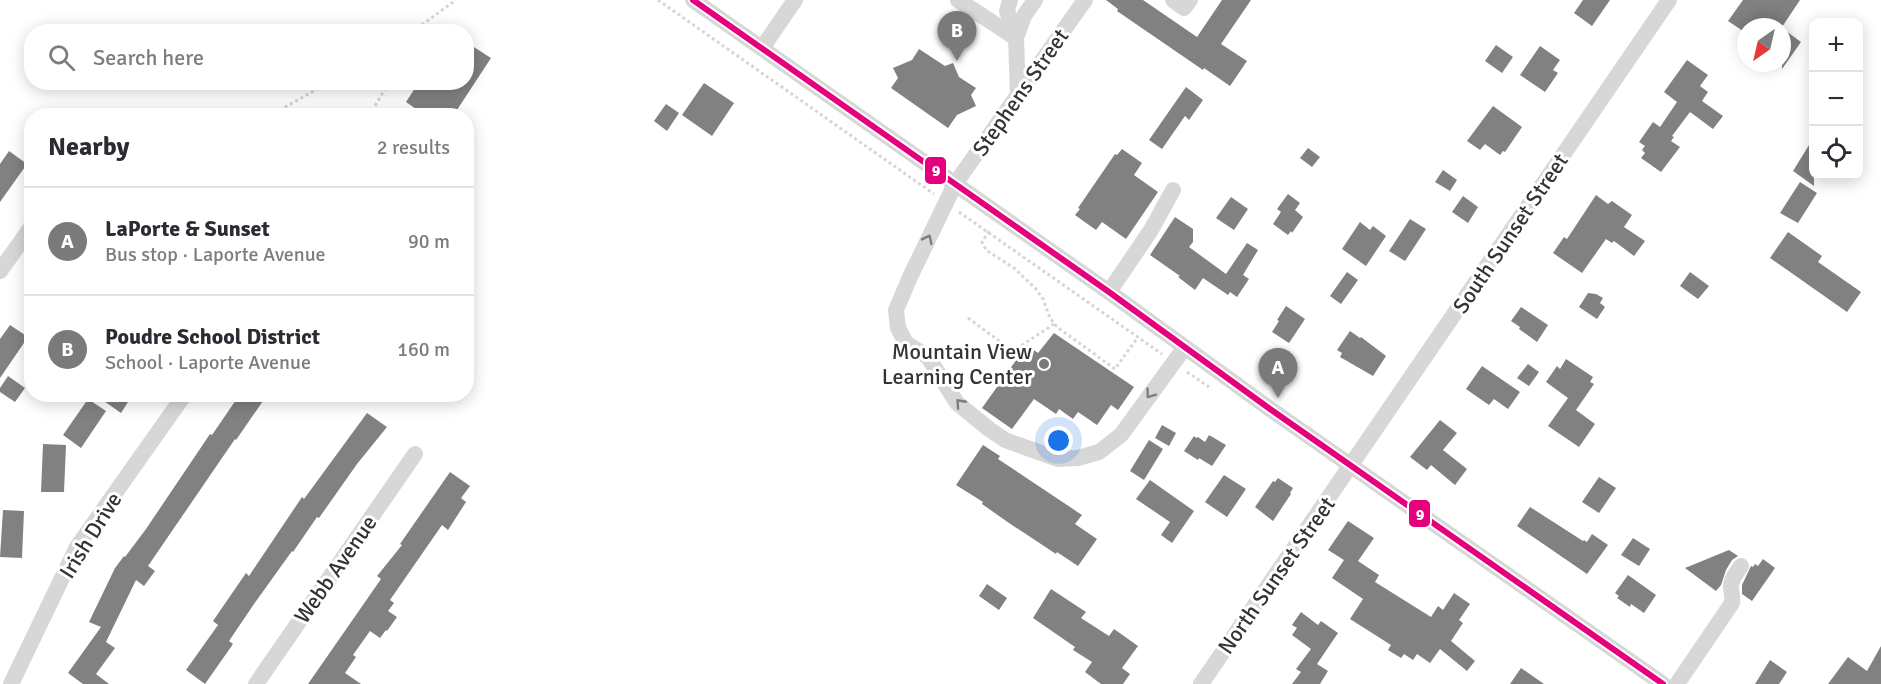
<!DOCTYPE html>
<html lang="en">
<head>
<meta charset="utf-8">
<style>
  body { margin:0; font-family:Signika,sans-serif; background:#f7f7f7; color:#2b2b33 }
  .controls { position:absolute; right:18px; top:18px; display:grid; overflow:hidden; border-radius:12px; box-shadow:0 3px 15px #0003 }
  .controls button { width:54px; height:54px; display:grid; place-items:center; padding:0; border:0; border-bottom:2px solid #e1e1e2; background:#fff; color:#2b2b33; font:30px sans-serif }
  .compass { position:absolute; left:1737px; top:18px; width:54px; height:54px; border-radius:50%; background:#fff; box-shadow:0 3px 15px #0003; rotate:214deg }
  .you { position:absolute; left:1059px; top:441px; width:21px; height:21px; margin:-15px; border:4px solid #fff; border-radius:50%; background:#1a73e8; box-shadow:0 0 0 9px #1a73e833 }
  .badge { display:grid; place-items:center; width:39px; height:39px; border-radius:50%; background:#7a7a7a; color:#fff; font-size:20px; font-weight:700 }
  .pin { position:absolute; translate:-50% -50px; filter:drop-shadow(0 2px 3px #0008) }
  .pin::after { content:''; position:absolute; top:32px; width:21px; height:18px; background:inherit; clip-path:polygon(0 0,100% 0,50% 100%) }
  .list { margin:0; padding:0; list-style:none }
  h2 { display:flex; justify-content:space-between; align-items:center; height:78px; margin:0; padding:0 24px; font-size:26px }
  h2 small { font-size:20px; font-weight:400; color:#7c7c81 }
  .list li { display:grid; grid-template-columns:39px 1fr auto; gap:18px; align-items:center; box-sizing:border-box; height:108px; padding:0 24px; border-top:2px solid #e1e1e2 }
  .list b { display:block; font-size:22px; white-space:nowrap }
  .list p { margin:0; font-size:20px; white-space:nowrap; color:#7c7c81 }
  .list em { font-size:20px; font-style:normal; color:#7c7c81 }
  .icon { flex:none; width:33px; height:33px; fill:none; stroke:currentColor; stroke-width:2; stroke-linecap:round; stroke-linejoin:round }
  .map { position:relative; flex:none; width:1881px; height:684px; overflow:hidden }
  .search { position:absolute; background:#fff; box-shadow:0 3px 15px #0003; left:24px; top:24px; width:450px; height:66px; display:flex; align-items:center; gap:15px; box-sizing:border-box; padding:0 21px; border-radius:24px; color:#7c7c81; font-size:22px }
  .panel { position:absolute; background:#fff; box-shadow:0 3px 15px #0003; left:24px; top:108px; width:450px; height:294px; border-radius:24px }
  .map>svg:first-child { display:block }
  .building { fill:#818181 }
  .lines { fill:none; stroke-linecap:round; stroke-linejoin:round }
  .path { stroke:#d6d6d6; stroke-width:3; stroke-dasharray:3 3; stroke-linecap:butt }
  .minor { stroke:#d7d7d7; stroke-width:16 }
  .bus-1-casing { stroke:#fff; stroke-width:10 }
  .bus-1 { stroke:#e5007d; stroke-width:6 }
  .oneway { stroke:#7d7d7d }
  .poi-dot { fill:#7a7a7a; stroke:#fff; stroke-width:2 }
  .labels { text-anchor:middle; stroke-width:6; stroke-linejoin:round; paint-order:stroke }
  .street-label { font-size:22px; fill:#333; stroke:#fff }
  .poi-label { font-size:22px; fill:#333; stroke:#fff; text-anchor:end }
  .line-badge { stroke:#fff; stroke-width:2 }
  .badge-label { font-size:16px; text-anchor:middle; font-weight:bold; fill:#fff }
</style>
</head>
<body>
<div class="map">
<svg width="1881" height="684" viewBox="0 0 1881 684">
  <rect width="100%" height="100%" fill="#fff"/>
  <!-- building -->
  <path class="building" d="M1106 0H1143L1197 37 1222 0H1251L1221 44 1247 61 1230 86 1204 68 1203 70 1117 11 1118 9Z
    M1583 0H1610L1592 26 1574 13Z
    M1743 0H1800L1782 27H1746V33L1728 21Z
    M1782 28 1801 42 1782 69Z
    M466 42 491 58 453 116H426L406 102 419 82H466Z
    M1496 45 1513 57 1502 73 1485 61Z
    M1540 46 1560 60 1553 70 1558 73 1545 92 1520 75Z
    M919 49 945 66 953 63 959 77 976 88 971 95 976 106 957 115 948 128 891 88 898 78 893 68 912 60Z
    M1687 60 1708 75 1700 86 1708 92 1702 101 1723 116 1713 129 1690 112 1672 136 1674 137 1671 141 1680 147 1661 172 1641 158 1645 153 1642 150 1645 146 1639 142 1653 122 1660 127 1677 102 1664 92Z
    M704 83 734 103 712 136 682 115Z
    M1186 87 1203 100 1189 120 1185 116 1162 149 1149 140Z
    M666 104 679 113 667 131 654 121Z
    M1493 106 1522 127 1505 152 1503 151 1500 155 1485 144 1480 150 1467 141Z
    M1814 137V186L1793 171Z
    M1308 148 1320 157 1312 167 1300 158Z
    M1122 149 1142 163 1134 175 1158 192 1126 239 1102 222 1096 230 1075 215 1080 209 1078 208 1115 154 1117 155Z
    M9 151 27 164 0 202V164Z
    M1443 170 1457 180 1450 191 1435 182Z
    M1800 182 1817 193 1798 223 1780 213Z
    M1288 194 1300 203 1295 210 1303 217 1292 233 1291 231 1288 235 1273 224 1281 212 1277 209Z
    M1596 195 1608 204 1612 201 1632 215 1624 227 1645 241 1634 256 1614 241 1612 243 1606 239 1582 273 1553 253 1564 237 1567 239Z
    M1463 196 1478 207 1468 223 1452 212Z
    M1231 197 1248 209 1234 230 1216 218Z
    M1175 217 1193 229V242L1189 247 1226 274 1247 243 1258 250 1243 275 1249 279 1237 297 1230 292 1228 295 1203 278 1195 290 1178 277 1180 276 1150 255Z
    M1410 219 1426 229 1405 261 1389 251Z
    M1360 222 1370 230 1373 226 1386 236 1366 266 1342 249Z
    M1788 232 1822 256 1818 262 1861 292 1847 312 1770 258Z
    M1347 272 1358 280 1341 304 1330 296Z
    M1690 272 1709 286 1698 299 1680 286Z
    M1588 293 1596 294 1603 298 1600 303 1605 307 1597 319 1579 307Z
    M1286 306 1305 319 1289 343 1272 332 1279 321 1277 320Z
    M1521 307 1548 325 1537 342 1519 329 1520 327 1511 321Z
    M10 325 28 337 0 378V339Z
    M1350 331 1360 338 1361 337 1386 356 1373 376 1340 357 1342 353 1337 350Z
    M1054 333 1134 387 1118 410 1111 405 1097 425 1078 412 1073 419 1059 409 1056 414 1034 399 1012 429 982 408 1027 345 1038 353Z
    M1566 359 1593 377 1590 382 1594 384 1576 410 1595 424 1579 447 1548 426 1568 398 1546 382 1557 366 1560 369Z
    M1528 364 1539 372 1529 386 1517 378Z
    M1482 366 1520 392 1508 409 1494 399 1489 405 1466 389Z
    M8 376 25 388 15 402 0 392V388Z
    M94 394H133L121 413Z
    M240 394H264L261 400 263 401 236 440 235 439 148 566 155 571 144 586 136 580 106 642 115 648 96 674 109 684H83L68 673 101 627 89 622 115 568 124 556 125 557 146 529 210 434 212 435Z
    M88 399 106 411 81 448 63 435Z
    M367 413 387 427 357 464 319 518 317 517 293 552 292 551 254 604 229 641 233 644 205 684 186 670 218 625 213 621 246 573 249 576 302 497 304 499Z
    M1440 420 1457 433 1443 450 1467 469 1455 485 1431 465 1427 470 1410 457Z
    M1162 425 1176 433 1169 446 1155 438Z
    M1209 435 1226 445 1212 466 1199 458 1198 460 1184 451 1194 436 1196 438 1198 437 1205 442Z
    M1149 440 1163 449 1144 480 1130 471Z
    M43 444 66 445 64 492H41Z
    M983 445 1000 456 998 459 1082 515 1075 524 1097 539 1078 566 1057 552 1056 554 1009 523 982 504 983 502 956 485Z
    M450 472 470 486 461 498 466 502 448 530 442 525 390 600 394 603 388 611 397 617 387 631 386 630 380 638 370 631 353 655 356 657 345 673 361 684H308L381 579 377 576 402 545 400 544Z
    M1224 475 1246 489 1227 517 1205 502Z
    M1599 477 1616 488 1599 513 1582 502Z
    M1278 478 1293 488 1290 493 1291 494 1273 521 1255 507 1273 481 1275 482Z
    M1150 480 1194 511 1172 543 1161 535 1170 522 1136 499Z
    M1530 507 1583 541 1584 540 1587 542 1592 534 1608 545 1587 574 1517 526Z
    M3 510 24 511 22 558 0 557Z
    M1348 521 1374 538 1358 561 1379 575 1375 582 1431 617 1438 606 1443 610 1454 593 1470 604 1459 620 1463 623 1451 641 1475 661 1467 671 1440 649 1430 663 1417 654 1413 660 1404 654 1401 658 1388 650 1391 645 1350 619 1363 599 1332 578 1344 560 1328 550Z
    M1633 538 1650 549 1639 566 1621 555Z
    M1729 550 1738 556 1732 560 1726 570 1721 585 1716 591 1685 568Z
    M1763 559 1775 568 1752 601 1742 594V585L1751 566 1753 567 1755 564 1758 566Z
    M1628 575 1656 595 1644 613 1631 604 1630 607 1617 598 1619 596 1615 593Z
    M987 584 1007 598 999 610 979 596Z
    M1051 589 1086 612 1081 618 1109 636 1114 629 1138 646 1122 668 1130 674 1123 684H1101L1085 672 1092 662 1073 650 1075 647 1033 618Z
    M1301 612 1318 625 1321 621 1338 633 1317 664 1328 671 1320 684H1292L1301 672 1296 669 1311 649 1292 635 1297 628 1292 625Z
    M1881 646V684H1828L1848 657 1867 671Z
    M1770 660 1787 672 1779 684H1755Z
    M1521 668 1544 684H1510Z"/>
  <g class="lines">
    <!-- path -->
    <path class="path" d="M658 0 934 194
      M412 32 456 0
      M420 32 425 24
      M269 116 330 82
      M369 116 389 82
      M959 212 1162 354
      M989 231 982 242 986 250 1014 268 1036 289 1043 299 1050 318 1057 327 1115 369 1138 337
      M968 318 1013 351 1054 324
      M1187 372 1209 387"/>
    <!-- minor -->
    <path class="minor" d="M693 0 1109 292 1270 409 1663 684
      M958 0 1016 38 1018 95
      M1010 0 1007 11 1016 38
      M1085 0 955 184 910 277 896 310 898 328 906 343 928 357 957 403 989 429 1005 440 1058 459 1078 458 1099 452 1121 435 1185 347
      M1173 0 1184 8 1190 0
      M1016 38 1024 16 1035 0
      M762 48 795 0
      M0 271 32 226
      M1109 292 1151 230 1173 190
      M11 684 77 547 185 394
      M256 684 415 454
      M1201 684 1669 0
      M1677 684 1732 603C1733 597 1731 592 1731 586 1731 579 1737 572 1741 566"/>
    <defs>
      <path id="bus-1" d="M693 0 1109 292 1270 409 1663 684"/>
    </defs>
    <!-- bus-1 casing -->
    <use href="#bus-1" class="bus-1-casing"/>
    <!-- bus-1 -->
    <use href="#bus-1" class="bus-1"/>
  </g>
  <!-- one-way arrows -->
  <defs><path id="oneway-chevron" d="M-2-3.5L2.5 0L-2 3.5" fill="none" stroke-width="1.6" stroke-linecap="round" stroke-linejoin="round" transform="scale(1.5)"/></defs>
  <g class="oneway">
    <use href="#oneway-chevron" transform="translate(928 239) rotate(-64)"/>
    <use href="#oneway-chevron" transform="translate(1150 394) rotate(126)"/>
    <use href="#oneway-chevron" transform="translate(960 403) rotate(-132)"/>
  </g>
  <!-- markers -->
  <circle class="poi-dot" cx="1044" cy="364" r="6"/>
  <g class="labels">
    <!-- street labels -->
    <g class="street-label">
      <text transform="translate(1020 92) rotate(-55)" y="8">Stephens Street</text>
      <text transform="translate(1510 233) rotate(-56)" y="8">South Sunset Street</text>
      <text transform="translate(90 535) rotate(-58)" y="8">Irish Drive</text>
      <text transform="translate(335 569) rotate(-55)" y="8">Webb Avenue</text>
      <text transform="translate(1276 575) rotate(-55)" y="8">North Sunset Street</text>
    </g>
    <!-- poi labels -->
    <g class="poi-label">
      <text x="1032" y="359">Mountain View<tspan x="1032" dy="25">Learning Center</tspan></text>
    </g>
  </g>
  <g class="line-badge">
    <rect x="924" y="156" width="23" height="29" rx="6" fill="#e5007d"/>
    <rect x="1408" y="499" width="23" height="29" rx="6" fill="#e5007d"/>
  </g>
  <g class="badge-label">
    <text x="936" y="176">9</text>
    <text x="1420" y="520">9</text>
  </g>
</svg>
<div class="controls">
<button>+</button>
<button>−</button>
<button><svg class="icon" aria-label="locate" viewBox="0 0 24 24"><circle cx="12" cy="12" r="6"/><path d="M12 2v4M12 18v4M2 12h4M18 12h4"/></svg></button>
</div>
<svg class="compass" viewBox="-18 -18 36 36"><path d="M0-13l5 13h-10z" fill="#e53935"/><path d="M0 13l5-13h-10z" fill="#7c7c81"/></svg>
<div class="you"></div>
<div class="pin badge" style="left:1278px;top:398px">A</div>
<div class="pin badge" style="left:957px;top:61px">B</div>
<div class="search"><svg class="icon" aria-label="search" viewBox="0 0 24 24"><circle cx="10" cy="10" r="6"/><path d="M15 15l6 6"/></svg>Search here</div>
<section class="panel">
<h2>Nearby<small>2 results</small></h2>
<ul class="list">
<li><span class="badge">A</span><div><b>LaPorte &amp; Sunset</b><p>Bus stop · Laporte Avenue</p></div><em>90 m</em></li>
<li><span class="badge">B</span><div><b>Poudre School District</b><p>School · Laporte Avenue</p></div><em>160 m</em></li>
</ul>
</section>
</div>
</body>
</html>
